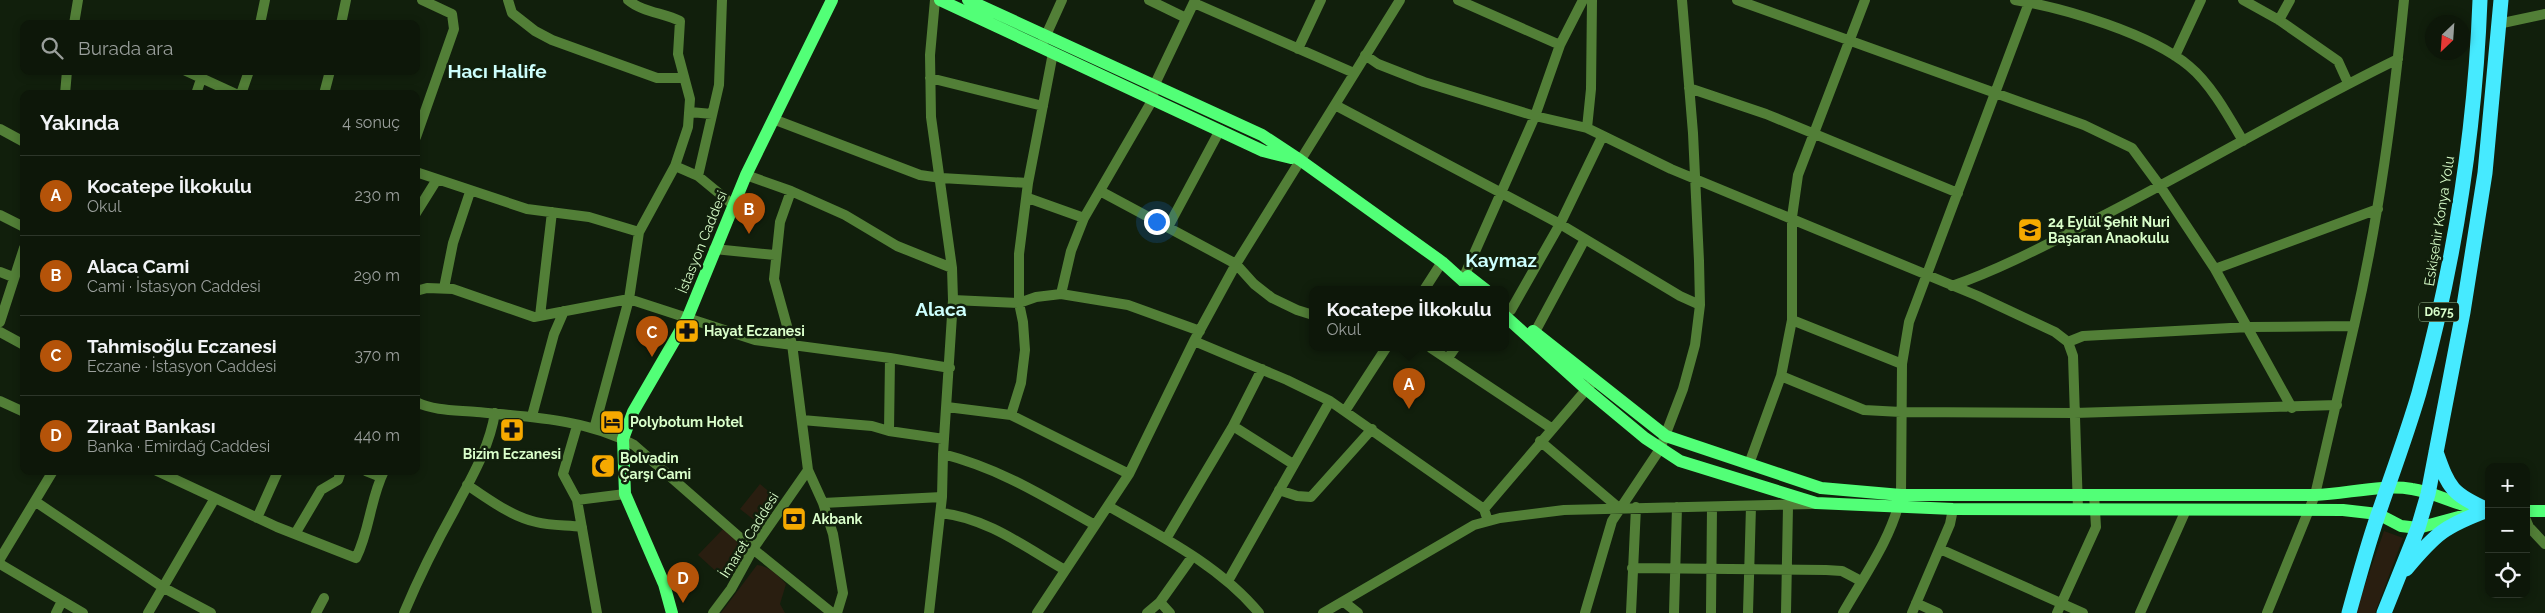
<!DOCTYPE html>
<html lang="tr">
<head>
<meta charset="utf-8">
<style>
  body { margin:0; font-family:Raleway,sans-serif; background:#162012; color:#f1f3f6 }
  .controls { position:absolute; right:15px; bottom:15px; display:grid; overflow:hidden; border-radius:10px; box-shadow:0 2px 8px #0003 }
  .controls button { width:45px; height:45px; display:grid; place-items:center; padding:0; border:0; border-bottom:1px solid #2d362a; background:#0d1709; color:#f1f3f6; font:25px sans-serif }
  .compass { position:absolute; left:2425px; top:15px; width:45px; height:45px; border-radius:50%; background:#0d1709; box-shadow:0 2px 8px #0003; rotate:205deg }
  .you { position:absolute; left:1156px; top:221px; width:18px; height:18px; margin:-12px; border:4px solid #fff; border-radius:50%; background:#1a73e8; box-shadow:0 0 0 8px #1a73e833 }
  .badge { display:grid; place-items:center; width:32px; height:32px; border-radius:50%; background:#b45309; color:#fff; font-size:16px; font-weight:700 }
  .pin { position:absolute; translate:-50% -41px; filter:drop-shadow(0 1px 2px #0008) }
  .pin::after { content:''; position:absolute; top:26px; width:18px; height:15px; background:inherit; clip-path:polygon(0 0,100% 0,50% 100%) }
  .popup { position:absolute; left:1309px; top:286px; width:200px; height:65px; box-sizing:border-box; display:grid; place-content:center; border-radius:10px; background:#0d1709; filter:drop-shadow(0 1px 4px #0005); font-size:16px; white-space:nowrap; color:#9a9f9c }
  .popup b { font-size:19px; color:#f1f3f6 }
  .popup::after { content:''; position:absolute; left:50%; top:100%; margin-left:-10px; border:10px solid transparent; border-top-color:#0d1709 }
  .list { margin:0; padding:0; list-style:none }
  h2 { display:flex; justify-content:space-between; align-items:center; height:65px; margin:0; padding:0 20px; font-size:21px }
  h2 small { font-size:16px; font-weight:400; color:#9a9f9c }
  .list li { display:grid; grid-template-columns:32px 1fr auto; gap:15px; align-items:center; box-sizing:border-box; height:80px; padding:0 20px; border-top:1px solid #2d362a }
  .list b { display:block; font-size:19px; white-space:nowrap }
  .list p { margin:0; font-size:16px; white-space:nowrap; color:#9a9f9c }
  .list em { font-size:16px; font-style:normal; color:#9a9f9c }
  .icon { flex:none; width:28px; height:28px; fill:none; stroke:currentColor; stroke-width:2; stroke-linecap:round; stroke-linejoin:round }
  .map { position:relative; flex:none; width:2545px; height:613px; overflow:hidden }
  .search { position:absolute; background:#0d1709; box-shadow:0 2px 8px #0003; left:20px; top:20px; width:400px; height:55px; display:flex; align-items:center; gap:12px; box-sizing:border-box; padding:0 18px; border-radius:10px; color:#9a9f9c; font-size:19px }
  .panel { position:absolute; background:#0d1709; box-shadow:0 2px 8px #0003; left:20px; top:90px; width:400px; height:385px; border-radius:10px }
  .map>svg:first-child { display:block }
  .green { fill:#291e10 }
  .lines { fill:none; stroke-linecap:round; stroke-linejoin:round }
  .minor { stroke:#527f37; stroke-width:10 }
  .major { stroke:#52ff77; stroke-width:12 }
  .highway { stroke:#46eaff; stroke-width:15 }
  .labels { text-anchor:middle; stroke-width:5; stroke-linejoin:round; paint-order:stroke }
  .shield { fill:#111f0c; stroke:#9ebc92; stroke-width:1 }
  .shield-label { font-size:12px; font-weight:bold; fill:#daffcb }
  .street-label { font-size:14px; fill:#daffcb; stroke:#111f0c }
  .poi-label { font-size:14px; font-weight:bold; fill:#daffcb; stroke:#111f0c; text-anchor:start }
  .district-label { font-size:19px; font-weight:bold; fill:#cdfffd; stroke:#111f0c }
</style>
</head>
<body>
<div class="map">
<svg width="2545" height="613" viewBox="0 0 2545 613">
  <rect width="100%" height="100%" fill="#111f0c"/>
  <!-- green -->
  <path class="green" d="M760 484 778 499 758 523 740 509Z
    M724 528 745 548 720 575 698 555Z
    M2384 531 2403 538 2375 613H2355Z
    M757 565C769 566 778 575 786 584L780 604 785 613H721Z"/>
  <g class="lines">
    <!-- minor -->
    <path class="minor" d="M508 0 512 13 535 31 552 40 657 78H683
      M1149 0 1186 18
      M1458 0 1560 45
      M1737 0 2084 125 2132 148 2160 186 2215 269 2292 408
      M2015 0C2065 8 2151 34 2189 66 2211 84 2229 117 2243 141
      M2243 0 2279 20 2338 61 2348 83
      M1194 3 1354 73
      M2279 20 2290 0
      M74 24 78 0
      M260 24 265 0
      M341 24 346 0
      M2498 24 2545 14
      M1043 42 1062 0
      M1298 49 1321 0
      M1365 55 1378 64 1424 82 1535 116 1587 128 1671 169 1978 296 2055 332 2068 342 2073 356 2078 509
      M2175 56 2201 0
      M186 71 236 94
      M930 78 1043 106
      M1689 88 1766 114 1958 193
      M65 94 67 71
      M196 94 201 79
      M241 94 249 71
      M324 94 330 71
      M1335 105 1560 224 1680 296 1700 305
      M690 112 712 114
      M773 119 920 175 941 178 1028 183
      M1587 128 1591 89 1592 0
      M0 129 24 142
      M416 137 454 29 452 14 422 0
      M675 166 698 176 732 204
      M416 172 527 209 589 217 639 232
      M746 175 791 191 845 215 897 246 952 268
      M698 176 719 85 722 0
      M791 191 780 222 774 279 792 344 808 470 823 503 833 534 843 593 837 613
      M1100 191 1236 264 1254 284 1272 298 1297 310 1313 315
      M1028 198 1084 218
      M416 213 436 181
      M0 215 24 227
      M1168 227 1220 130
      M714 249 775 255
      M2215 269 2378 209
      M0 272 13 277
      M1462 281 1535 116 1560 45 1583 0
      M1952 286C1998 270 2040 248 2083 226 2189 173 2291 111 2398 59
      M444 288 453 243 470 192
      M1424 290 1442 262
      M416 291 427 288 453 289 534 317 629 299 755 340 890 358 950 368
      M1061 294 1071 251 1084 218 1153 99 1154 86 1195 0
      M953 300 1019 303 1036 297 1061 294 1128 305 1200 331
      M1511 310 1560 224 1602 137
      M540 316 552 212
      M1792 320 1902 364
      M0 322 24 248
      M0 332 24 345
      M1535 332 1585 239
      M1194 341 1287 380 1330 401 1484 509 1488 521
      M2068 342 2083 336 2249 327 2354 326C2379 218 2393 110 2404 0
      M1431 348 1551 428
      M1448 358 1455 348
      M1781 376 1864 410 1901 412 2074 413 2337 405
      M0 401 24 412
      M416 402C435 411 456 410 477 412 529 417 587 419 634 445L753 549 832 613
      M947 407 1011 415 1129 474
      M1345 411 1386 348
      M1011 415 1021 383 1025 350 1023 322 1019 303V254L1028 183 1053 53
      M532 416 554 334 564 311
      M802 420 872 426 889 431 944 439
      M577 426 563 474 577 500 597 613
      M1233 426 1293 464
      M594 429 629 299 639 232 675 166 688 127 690 99 678 54 680 21C664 13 642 12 628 0
      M889 431 890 358
      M1540 441 1619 508
      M943 454C1001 469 1043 496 1095 525
      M1749 464 1781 376 1792 320V217L1798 175 1865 0
      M157 471 277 527 356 558C370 530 370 499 384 471
      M366 471 381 477
      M467 485C489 499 510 516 536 522 551 526 567 525 582 527
      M1279 490 1297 496 1311 497 1372 429
      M577 500 625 494
      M36 502 164 588 211 613
      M823 503 942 497
      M1108 506C1161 536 1220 566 1259 613
      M1484 509 1591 384
      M941 513C987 518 1025 547 1065 570
      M257 518 278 471
      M2526 520 2529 527 2545 544
      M295 534 321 490 338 480 341 471
      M1166 539 1233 426 1262 369
      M1940 549 2083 613
      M0 559 53 471
      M0 564 83 613
      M1632 568 1826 570 1842 571 1861 581
      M1228 581 1330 401
      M1160 602 1170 613
      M1344 602 1358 613
      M1916 603 1938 613
      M56 613 62 601
      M148 613 215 498
      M316 613 324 598
      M404 613C419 577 436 543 455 509 471 478 489 449 495 413
      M713 613 731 589 753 549 808 470
      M929 613 942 497 943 454 953 300 952 268 931 117 930 55 935 0
      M1037 613 1129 474 1194 341 1236 264 1400 0
      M1147 613 1160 602 1192 557
      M1323 613 1474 525 1500 518 1564 510 1813 504
      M1585 613 1612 521 1660 449 1683 389 1695 345 1700 305 1699 261 1693 133 1682 0
      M1631 613 1636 507
      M1674 613 1677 507
      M1711 613 1712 507
      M1748 613 1751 506
      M1786 613 1788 506
      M1843 613C1864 576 1892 538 1901 495L1902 364 1909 322 2030 0
      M1912 613 1950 524 1953 509
      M2057 613 2096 527 2094 494
      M2140 613 2186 510
      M2267 613 2315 495 2354 326"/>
    <!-- major -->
    <path class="major" d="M940 0 1263 151 1291 158
      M968 0 1262 135 1300 160 1442 262 1473 290
      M1468 276 1486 290
      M1505 316 1586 389 1645 438 1680 461 1816 503 1953 509 2343 510 2378 514 2401 526 2418 528 2466 515
      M1533 331 1666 436 1821 488 1901 495H2315C2346 494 2382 484 2412 489 2434 492 2456 505 2479 509
      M2526 511H2545
      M672 613 664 584 625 494 623 439 633 412 687 319 746 175 832 0"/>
    <!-- highway -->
    <path class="highway" d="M2436 452C2449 489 2452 494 2488 510
      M2406 569C2436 533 2445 526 2488 510
      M2349 613C2358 580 2367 547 2378 515 2392 474 2407 434 2419 393 2454 265 2475 132 2480 0
      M2384 613 2418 528 2428 494 2463 312 2485 173 2501 0"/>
  </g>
  <!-- icons -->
  <defs>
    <symbol id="school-square" viewBox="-11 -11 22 22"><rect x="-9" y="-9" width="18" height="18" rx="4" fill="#f6a900" stroke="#111f0c"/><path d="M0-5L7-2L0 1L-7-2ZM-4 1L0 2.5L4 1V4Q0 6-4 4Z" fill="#111"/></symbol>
    <symbol id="pharmacy-square" viewBox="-11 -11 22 22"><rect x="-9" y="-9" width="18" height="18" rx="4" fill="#f6a900" stroke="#111f0c"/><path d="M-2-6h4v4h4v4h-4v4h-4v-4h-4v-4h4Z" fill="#111"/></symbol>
    <symbol id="hotel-square" viewBox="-11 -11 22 22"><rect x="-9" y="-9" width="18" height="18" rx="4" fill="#f6a900" stroke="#111f0c"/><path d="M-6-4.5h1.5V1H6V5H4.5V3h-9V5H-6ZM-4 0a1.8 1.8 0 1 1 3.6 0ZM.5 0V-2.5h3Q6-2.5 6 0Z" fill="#111"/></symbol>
    <symbol id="mosque-square" viewBox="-11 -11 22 22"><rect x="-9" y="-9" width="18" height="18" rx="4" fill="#f6a900" stroke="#111f0c"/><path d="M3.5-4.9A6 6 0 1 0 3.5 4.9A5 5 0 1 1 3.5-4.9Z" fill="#111"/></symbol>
    <symbol id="bank-square" viewBox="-11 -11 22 22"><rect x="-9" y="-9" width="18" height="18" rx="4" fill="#f6a900" stroke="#111f0c"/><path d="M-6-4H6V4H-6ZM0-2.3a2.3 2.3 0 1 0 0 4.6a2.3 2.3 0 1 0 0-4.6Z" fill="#111"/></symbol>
  </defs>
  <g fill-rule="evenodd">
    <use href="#school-square" x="2016" y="216" width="28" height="28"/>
    <use href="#pharmacy-square" x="673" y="317" width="28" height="28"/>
    <use href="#hotel-square" x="598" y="408" width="28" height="28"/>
    <use href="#pharmacy-square" x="498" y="416" width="28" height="28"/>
    <use href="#mosque-square" x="589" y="452" width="28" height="28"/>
    <use href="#bank-square" x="780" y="505" width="28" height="28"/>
  </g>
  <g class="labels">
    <!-- shield labels -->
    <rect class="shield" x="2419" y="302.5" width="40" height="19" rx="4"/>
    <g class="shield-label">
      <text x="2439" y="316">D675</text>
    </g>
    <!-- street labels -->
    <g class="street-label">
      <text transform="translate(2439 221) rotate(-81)" y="5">Eskişehir Konya Yolu</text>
      <text transform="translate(702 242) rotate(-68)" y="5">İstasyon Caddesi</text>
      <text transform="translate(749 535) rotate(-58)" y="5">İmaret Caddesi</text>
    </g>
    <!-- poi labels -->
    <g class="poi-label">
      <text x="2048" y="227">24 Eylül Şehit Nuri<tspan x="2048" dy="16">Başaran Anaokulu</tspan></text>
      <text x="704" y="336">Hayat Eczanesi</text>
      <text x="630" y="427">Polybotum Hotel</text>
      <text x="512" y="459" text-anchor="middle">Bizim Eczanesi</text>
      <text x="620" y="463">Bolvadin<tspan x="620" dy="16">Çarşı Cami</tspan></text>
      <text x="812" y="524">Akbank</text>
    </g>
    <!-- district labels -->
    <g class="district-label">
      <text x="497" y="78">Hacı Halife</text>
      <text x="1501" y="267">Kaymaz</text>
      <text x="941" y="316">Alaca</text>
    </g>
  </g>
</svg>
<div class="controls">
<button>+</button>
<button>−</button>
<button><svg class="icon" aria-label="locate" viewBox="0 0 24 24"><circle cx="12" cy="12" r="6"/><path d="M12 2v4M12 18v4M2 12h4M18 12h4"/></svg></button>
</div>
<svg class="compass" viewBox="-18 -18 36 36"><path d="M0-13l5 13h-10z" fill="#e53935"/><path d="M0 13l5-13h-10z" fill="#9a9f9c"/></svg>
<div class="you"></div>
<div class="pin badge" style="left:1409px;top:409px">A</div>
<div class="popup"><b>Kocatepe İlkokulu</b>Okul</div>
<div class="pin badge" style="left:749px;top:234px">B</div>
<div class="pin badge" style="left:652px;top:357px">C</div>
<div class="pin badge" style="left:683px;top:603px">D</div>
<div class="search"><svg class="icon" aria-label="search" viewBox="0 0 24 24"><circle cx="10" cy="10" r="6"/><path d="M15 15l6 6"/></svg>Burada ara</div>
<section class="panel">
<h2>Yakında<small>4 sonuç</small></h2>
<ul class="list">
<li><span class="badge">A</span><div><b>Kocatepe İlkokulu</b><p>Okul</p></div><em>230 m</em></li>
<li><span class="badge">B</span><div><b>Alaca Cami</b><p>Cami · İstasyon Caddesi</p></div><em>290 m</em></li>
<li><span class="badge">C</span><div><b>Tahmisoğlu Eczanesi</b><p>Eczane · İstasyon Caddesi</p></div><em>370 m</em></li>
<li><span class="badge">D</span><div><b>Ziraat Bankası</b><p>Banka · Emirdağ Caddesi</p></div><em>440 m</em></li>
</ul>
</section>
</div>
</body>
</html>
